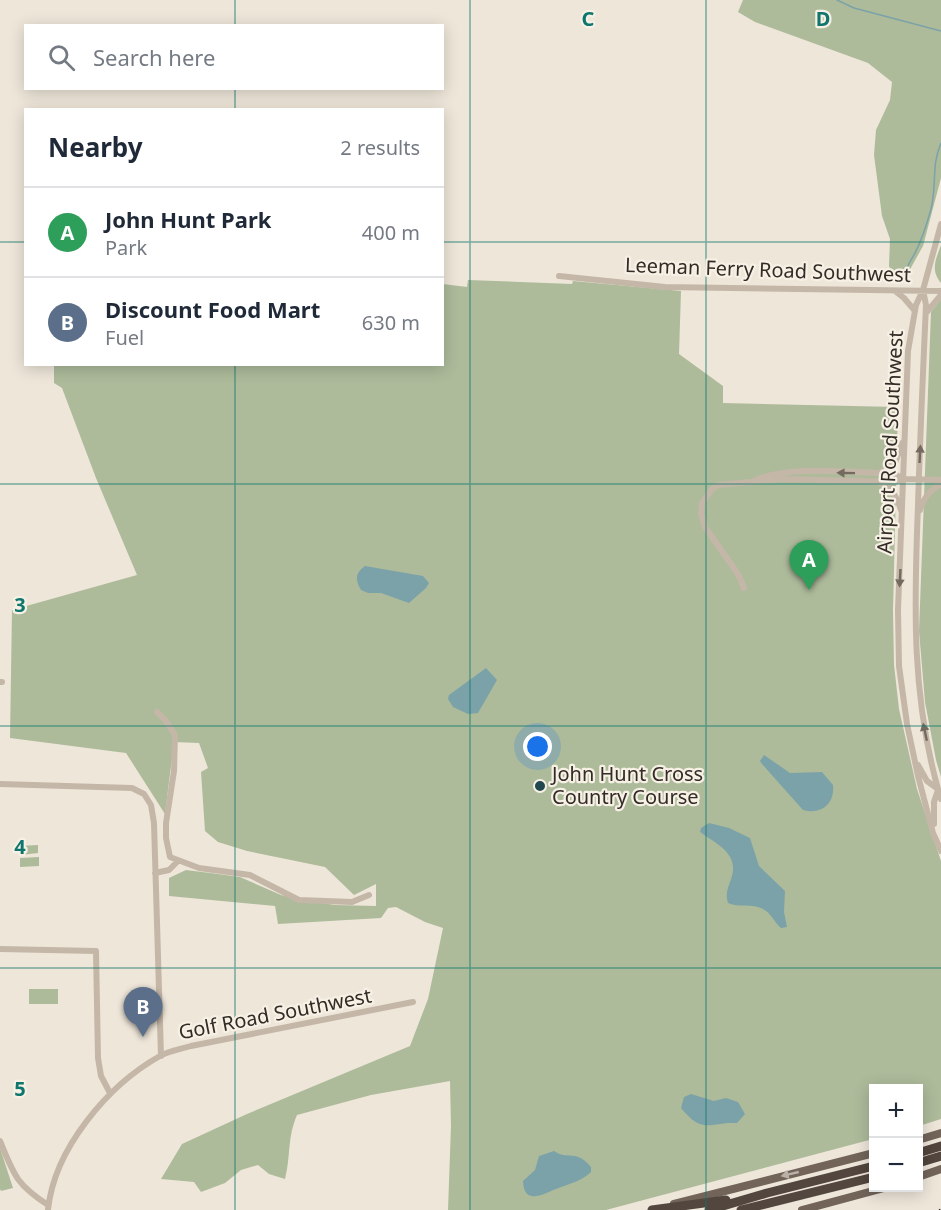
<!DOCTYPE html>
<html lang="en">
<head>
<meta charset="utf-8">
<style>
  body { margin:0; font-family:"Noto Sans",sans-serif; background:#f6f6f7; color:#1f2937 }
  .controls { position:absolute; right:18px; bottom:18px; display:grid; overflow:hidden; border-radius:0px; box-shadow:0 3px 15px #0003 }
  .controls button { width:54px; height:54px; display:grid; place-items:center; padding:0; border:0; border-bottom:2px solid #e0e1e3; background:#fff; color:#1f2937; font:30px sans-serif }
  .you { position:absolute; left:538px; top:747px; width:21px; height:21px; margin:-15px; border:4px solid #fff; border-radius:50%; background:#1a73e8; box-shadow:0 0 0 9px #1a73e833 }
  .badge { display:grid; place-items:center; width:39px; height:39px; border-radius:50%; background:#111827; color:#fff; font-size:20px; font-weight:700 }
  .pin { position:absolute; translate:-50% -50px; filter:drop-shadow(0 2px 3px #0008) }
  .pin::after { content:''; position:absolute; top:32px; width:21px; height:18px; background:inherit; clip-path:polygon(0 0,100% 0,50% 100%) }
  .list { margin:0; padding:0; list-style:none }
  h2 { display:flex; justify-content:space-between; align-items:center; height:78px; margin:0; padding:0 24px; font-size:26px }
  h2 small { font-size:20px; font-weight:400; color:#747a83 }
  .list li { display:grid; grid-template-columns:39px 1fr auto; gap:18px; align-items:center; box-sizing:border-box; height:90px; padding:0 24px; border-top:2px solid #e0e1e3 }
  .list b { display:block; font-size:22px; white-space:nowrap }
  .list p { margin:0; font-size:20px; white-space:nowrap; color:#747a83 }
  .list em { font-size:20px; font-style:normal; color:#747a83 }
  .icon { flex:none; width:33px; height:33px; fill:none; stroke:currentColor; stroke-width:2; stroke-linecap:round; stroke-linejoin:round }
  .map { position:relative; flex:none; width:941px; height:1210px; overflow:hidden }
  .search { position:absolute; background:#fff; box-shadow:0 3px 15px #0003; left:24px; top:24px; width:420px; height:66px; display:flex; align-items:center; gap:15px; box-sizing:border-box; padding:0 21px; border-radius:0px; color:#747a83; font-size:22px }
  .panel { position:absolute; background:#fff; box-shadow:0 3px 15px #0003; left:24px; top:108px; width:420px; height:258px; border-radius:0px }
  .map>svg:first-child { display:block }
  .green { fill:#adbb9b }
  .water { fill:#7ba2a8 }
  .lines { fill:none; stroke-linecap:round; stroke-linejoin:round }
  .stream { stroke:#7ba2a8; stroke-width:1.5 }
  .minor { stroke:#c5b7a7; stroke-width:6 }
  .major { stroke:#726459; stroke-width:8 }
  .highway { stroke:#52463e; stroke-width:9 }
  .rail { stroke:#322b26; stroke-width:1.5; stroke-dasharray:1.5 4.5; stroke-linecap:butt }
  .oneway { fill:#746a60 }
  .oneway2 { fill:#bbb1a6 }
  .grid { fill:none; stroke:#0f766e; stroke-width:1.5; stroke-opacity:0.55 }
  .poi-dot { fill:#21474f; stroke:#f6f0e5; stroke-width:2 }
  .labels { text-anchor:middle; stroke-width:4.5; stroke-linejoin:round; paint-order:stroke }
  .street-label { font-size:20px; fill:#322b26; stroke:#f6f0e5 }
  .poi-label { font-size:20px; fill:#322b26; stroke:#f6f0e5; text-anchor:start }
  .grid-label { font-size:20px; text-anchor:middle; font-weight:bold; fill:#0f766e; stroke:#f6f0e5; stroke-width:4.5; stroke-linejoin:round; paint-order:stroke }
</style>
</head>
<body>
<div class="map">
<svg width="941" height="1210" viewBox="0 0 941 1210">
  <rect width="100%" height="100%" fill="#eee6d9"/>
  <!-- green -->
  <path class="green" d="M743 0H941V178L923 246 908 273 894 278 889 266 890 239 882 216 874 155 876 130 890 100 892 82 868 63 755 22 738 12Z
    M941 245V283C930 270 936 259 941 245Z
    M468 280 572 284 573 281 681 291 679 354 723 386V403L898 407 893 611 894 665 899 709 917 789 941 861V1119L919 1126 918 1088H874L873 1139 606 1210H448L451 1126 450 1081 371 1095 297 1115C287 1138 291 1156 285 1179L269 1174 258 1165 241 1170 225 1183 201 1192 194 1182 161 1179 182 1144 247 1114 410 1046 428 999 443 928 425 922 396 907 388 908 381 918 278 924 275 906 169 896V878L186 870 210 873 240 877 281 895 302 900 335 905 376 906V884L354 895 325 867 247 851 218 842 205 831 201 772 208 768 199 743 174 742 165 814 126 753 10 738 12 610 137 575 96 478 62 388 54 383V365L442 364 443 284 467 287Z
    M941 299V777L936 760 925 702 919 631 931 312Z
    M38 845V853L20 855 19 846Z
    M39 857V866L20 867V858Z
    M29 989H58V1004H29Z
    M0 1148 13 1188 1 1191 0 1189Z"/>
  <!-- water -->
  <path class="water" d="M365 566 423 576 429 583 426 588 409 603 381 593H368L361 590C355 580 355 573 365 566Z
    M486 668 497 680 478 713 468 714 453 707 448 699 449 695Z
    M764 755 790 773 822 772 833 785C835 804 821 815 803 810L762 764 760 761Z
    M709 823 729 828 750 838 759 866 785 891 784 912 787 927 781 928C774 922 771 913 763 909 752 903 739 908 728 903 725 893 728 888 731 879 740 854 718 845 700 832L701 828Z
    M691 1094 714 1101 726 1098 738 1102 745 1114 737 1123C709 1122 703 1135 681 1108L684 1097Z
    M554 1151C568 1161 575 1148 591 1167V1172C580 1182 568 1184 556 1189 543 1194 524 1206 523 1181L535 1170 539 1156Z"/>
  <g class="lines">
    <!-- stream -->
    <path class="stream" d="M837 0 854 8 941 31
      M901 283C904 272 909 263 915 253 922 239 927 224 931 209 937 186 931 166 941 143"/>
    <!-- minor -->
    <path class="minor" d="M941 224 923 290 916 305 908 351 898 610 899 666 907 724 918 776 933 833 941 851
      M559 276 665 287 941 291
      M923 290 926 305C923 372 920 438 918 505 914 606 911 701 941 799
      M895 291 904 298 915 311
      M926 313 941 295
      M879 473 895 463 902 443
      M754 481C789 464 855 473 895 474L903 479
      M878 482C892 488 897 497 901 510
      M920 510C924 497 930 490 941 484
      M744 588 738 574 705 527 701 514 702 503 712 489 718 485 783 479 895 482 903 479 941 480
      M0 682H2
      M157 712 166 721 175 735 174 771 166 823V838L170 857 199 868 250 875 299 900 352 902 369 895
      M918 765 927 781 938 789
      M0 784 132 788 144 794 151 805 154 823 161 1056
      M934 824V802L938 790
      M155 873 169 870 178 861
      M0 949 96 951 98 1058 101 1076 110 1093
      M0 1141C14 1175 16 1184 48 1205
      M48 1210C54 1149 108 1085 160 1056 169 1051 181 1049 191 1046L413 1002"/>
    <!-- major -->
    <path class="major" d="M918 1140 941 1133
      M918 1177 941 1169
      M674 1204 874 1153
      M802 1210 884 1188"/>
    <!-- highway -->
    <path class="highway" d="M918 1153 941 1146
      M918 1163 941 1156
      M652 1210 726 1200
      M709 1210 767 1193 874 1166
      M741 1210 874 1177"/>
    <!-- rail -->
    <path class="rail" d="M939 1210 941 1209"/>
  </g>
  <!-- one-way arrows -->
  <defs><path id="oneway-solid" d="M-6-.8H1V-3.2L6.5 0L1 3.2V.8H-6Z" transform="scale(1.5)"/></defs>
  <g class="oneway">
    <use href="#oneway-solid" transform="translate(920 454) rotate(-87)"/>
    <use href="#oneway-solid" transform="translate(846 473) rotate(-179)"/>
    <use href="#oneway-solid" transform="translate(900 578) rotate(93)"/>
    <use href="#oneway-solid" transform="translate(925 732) rotate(-102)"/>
  </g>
  <use class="oneway2" href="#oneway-solid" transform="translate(790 1174) rotate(167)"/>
  <!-- grid -->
  <path class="grid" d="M235 0V26M470 0V1210M706 0V1210M235 88V110M0 242H26M442 242H941M235 364V1210M0 484H941M0 726H941M0 968H941"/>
  <!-- markers -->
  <circle class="poi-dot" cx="540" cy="786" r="6"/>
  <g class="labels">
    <!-- street labels -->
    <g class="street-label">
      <text transform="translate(768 270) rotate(2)" y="7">Leeman Ferry Road Southwest</text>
      <text transform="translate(890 442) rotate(-87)" y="7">Airport Road Southwest</text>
      <text transform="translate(275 1014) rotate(-11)" y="7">Golf Road Southwest</text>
    </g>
    <!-- poi labels -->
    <g class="poi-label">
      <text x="552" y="781">John Hunt Cross<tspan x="552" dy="23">Country Course</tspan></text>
    </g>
  </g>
  <g class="grid-label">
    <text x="588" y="26">C</text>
    <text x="823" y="26">D</text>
    <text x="20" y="612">3</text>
    <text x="20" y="854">4</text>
    <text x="20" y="1096">5</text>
  </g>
</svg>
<div class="controls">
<button>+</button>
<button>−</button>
</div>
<div class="you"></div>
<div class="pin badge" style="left:809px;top:590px;background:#2e9e5b">A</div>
<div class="pin badge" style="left:143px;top:1037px;background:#5c6f8a">B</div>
<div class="search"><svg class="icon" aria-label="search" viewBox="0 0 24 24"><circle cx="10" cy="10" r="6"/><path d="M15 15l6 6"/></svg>Search here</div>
<section class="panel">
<h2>Nearby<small>2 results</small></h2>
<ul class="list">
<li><span class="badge" style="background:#2e9e5b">A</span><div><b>John Hunt Park</b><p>Park</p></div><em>400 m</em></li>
<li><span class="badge" style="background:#5c6f8a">B</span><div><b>Discount Food Mart</b><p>Fuel</p></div><em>630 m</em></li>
</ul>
</section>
</div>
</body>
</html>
